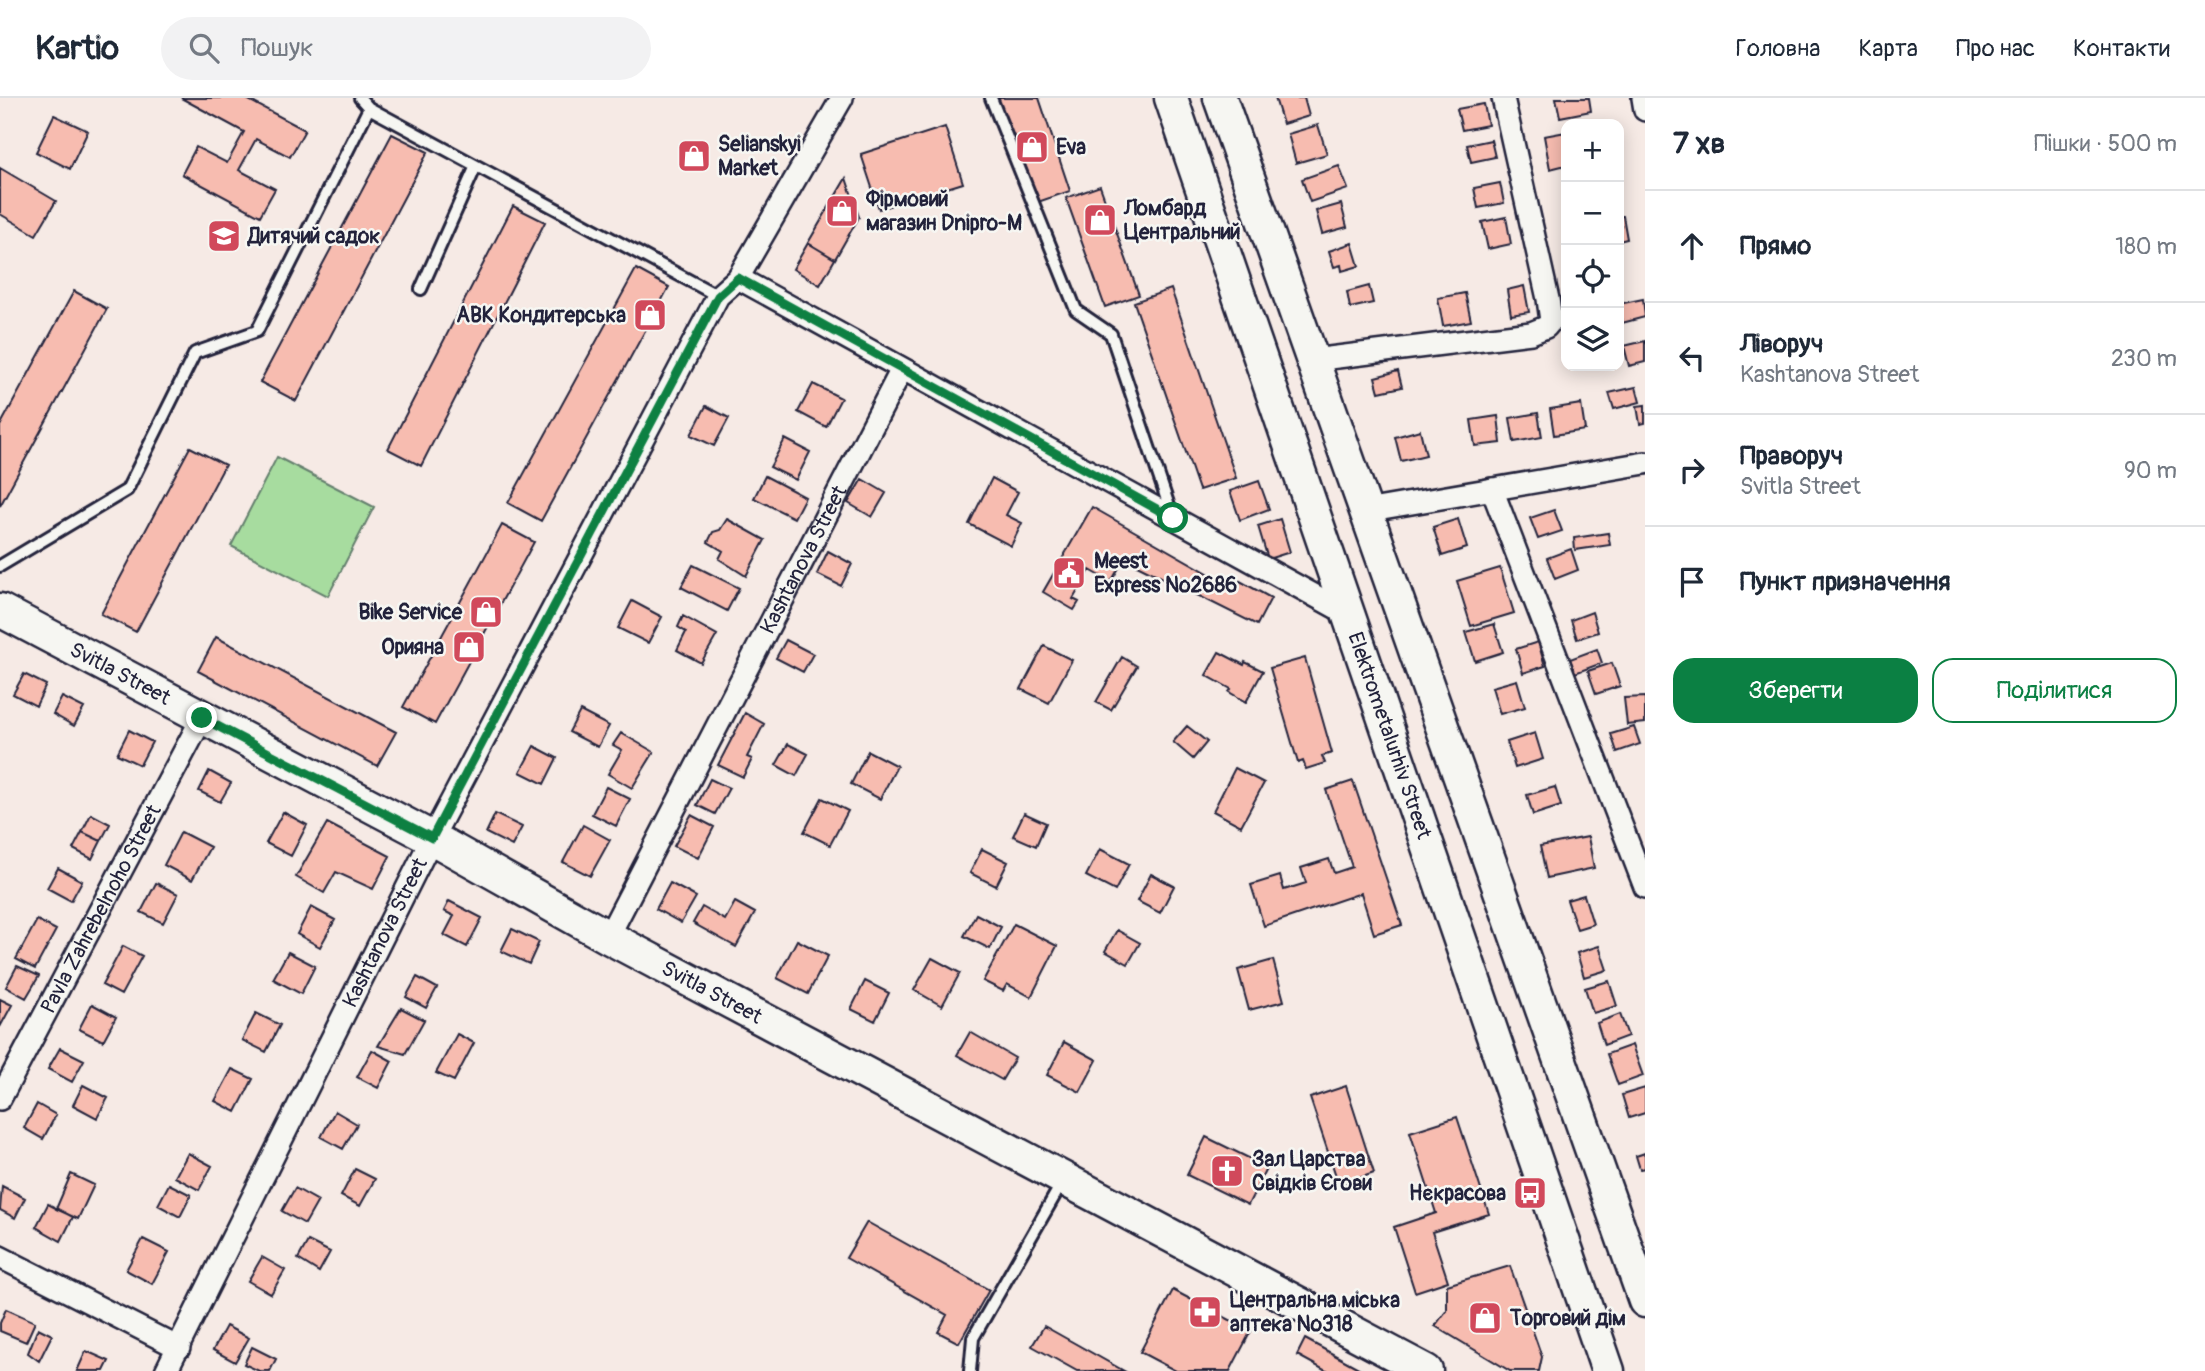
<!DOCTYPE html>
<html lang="uk">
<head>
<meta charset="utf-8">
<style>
  body { margin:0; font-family:Pangolin,sans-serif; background:#f2f2f3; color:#1f2937 }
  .controls { position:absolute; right:21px; top:21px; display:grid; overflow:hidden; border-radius:14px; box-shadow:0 4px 18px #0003 }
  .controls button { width:63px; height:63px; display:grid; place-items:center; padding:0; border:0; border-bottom:2px solid #e0e1e3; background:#fff; color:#1f2937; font:35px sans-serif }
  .stop { position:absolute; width:21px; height:21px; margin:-16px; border:5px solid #0b8043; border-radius:50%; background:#fff }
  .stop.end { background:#0b8043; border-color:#fff; box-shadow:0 2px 7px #0008 }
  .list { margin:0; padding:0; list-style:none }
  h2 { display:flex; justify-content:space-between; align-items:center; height:91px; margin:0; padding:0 28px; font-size:30px }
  h2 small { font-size:23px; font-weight:400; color:#747a83 }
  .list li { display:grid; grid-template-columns:46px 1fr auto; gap:21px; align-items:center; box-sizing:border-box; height:112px; padding:0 28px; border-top:2px solid #e0e1e3 }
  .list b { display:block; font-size:26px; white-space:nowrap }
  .list p { margin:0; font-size:23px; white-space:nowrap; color:#747a83 }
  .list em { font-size:23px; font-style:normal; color:#747a83 }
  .actions { display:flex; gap:14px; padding:21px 28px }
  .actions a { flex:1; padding:16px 0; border:2px solid #0b8043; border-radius:21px; text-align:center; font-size:24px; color:#0b8043 }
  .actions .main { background:#0b8043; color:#fff }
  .icon { flex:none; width:38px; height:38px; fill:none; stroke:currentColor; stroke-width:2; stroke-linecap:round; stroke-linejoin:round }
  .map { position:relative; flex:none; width:1645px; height:1273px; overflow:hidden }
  header { display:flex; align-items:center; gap:42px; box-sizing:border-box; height:98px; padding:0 35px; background:#fff; border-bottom:2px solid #e0e1e3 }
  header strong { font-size:33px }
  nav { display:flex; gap:38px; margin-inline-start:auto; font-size:24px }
  .search { width:490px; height:63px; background:#f2f2f3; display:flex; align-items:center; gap:18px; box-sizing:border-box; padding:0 24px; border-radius:38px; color:#747a83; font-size:26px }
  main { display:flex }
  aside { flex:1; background:#fff }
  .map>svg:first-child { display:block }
  .green { fill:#a7dc9f; stroke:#647f6d; stroke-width:2 }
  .building { fill:#f7bcb0; stroke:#22223b; stroke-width:2 }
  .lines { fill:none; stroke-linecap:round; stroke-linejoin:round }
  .lane-casing { stroke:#22223b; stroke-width:16 }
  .street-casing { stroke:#22223b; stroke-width:26 }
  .secondary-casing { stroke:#22223b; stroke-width:37 }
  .lane { stroke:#f6f6f2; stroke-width:10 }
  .street { stroke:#f6f6f2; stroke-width:21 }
  .secondary { stroke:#f6f6f2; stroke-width:32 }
  .route { stroke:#0b8043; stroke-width:9 }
  .labels { text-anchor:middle; stroke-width:5; stroke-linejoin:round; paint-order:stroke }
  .poi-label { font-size:21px; font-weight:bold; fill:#22223b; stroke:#f6f6f2; text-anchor:start }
  .street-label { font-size:21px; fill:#22223b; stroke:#f6f6f2 }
</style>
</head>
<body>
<header>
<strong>Kartio</strong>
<div class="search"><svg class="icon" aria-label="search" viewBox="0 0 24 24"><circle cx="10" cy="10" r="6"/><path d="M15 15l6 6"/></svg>Пошук</div>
<nav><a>Головна</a><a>Карта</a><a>Про нас</a><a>Контакти</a></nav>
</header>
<main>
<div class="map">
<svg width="1645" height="1273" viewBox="0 0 1645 1273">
  <rect width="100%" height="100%" fill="#f6eae5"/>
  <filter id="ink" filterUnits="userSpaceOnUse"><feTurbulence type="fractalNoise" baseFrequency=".0143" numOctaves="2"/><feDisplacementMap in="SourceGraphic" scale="14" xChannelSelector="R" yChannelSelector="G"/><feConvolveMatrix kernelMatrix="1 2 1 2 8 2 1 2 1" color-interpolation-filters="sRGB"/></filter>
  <g filter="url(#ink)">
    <!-- green -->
    <path class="green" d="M277 359 374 409 328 498 231 448Z"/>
    <!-- building -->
    <path class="building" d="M181 0H245L305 32 290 59 256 41 239 72 275 91 260 118 182 76 196 49 227 65 244 34Z
      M998 0H1039L1070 93 1035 105Z
      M1275 0H1304L1309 18 1283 26Z
      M1556 0H1589L1591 13 1560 19Z
      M1484 6 1488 27 1462 32 1457 11Z
      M54 17 88 33 70 71 36 54Z
      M1318 27 1327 56 1296 65 1288 36Z
      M945 29 963 85 879 111 861 56Z
      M1566 34V67L1550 71 1544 38Z
      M392 36 428 54 296 303 260 284Z
      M1491 42 1495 59 1471 64 1467 47Z
      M1339 68 1348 91 1310 104 1302 81Z
      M0 70 56 103 36 137 0 116Z
      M846 80 859 119 835 161 808 145Z
      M1500 85 1504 105 1478 110 1474 90Z
      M1100 88 1139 197 1105 209 1066 100Z
      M1341 106 1347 129 1322 136 1316 113Z
      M513 108 545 124 421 368 388 351Z
      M1619 118H1623L1627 141 1619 143Z
      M1506 119 1511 146 1488 151 1482 124Z
      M808 145 835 161 820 187 793 171Z
      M1352 145 1359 168 1342 173 1341 167 1334 169 1329 153Z
      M636 171 669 189 541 423 508 405Z
      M1369 188 1373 205 1350 210 1347 194Z
      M1524 188 1529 214 1511 217 1507 192Z
      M1171 191 1236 380 1199 392 1134 204Z
      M74 193 107 211 0 408V328Z
      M1465 195 1471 223 1443 228 1438 200Z
      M1643 201 1645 219 1622 225 1619 206Z
      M1645 243V264L1629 268 1624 248Z
      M1398 273 1402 289 1379 294 1375 279Z
      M813 286 841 300 826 329 798 314Z
      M1636 289 1640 304 1614 311 1609 295Z
      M1581 306 1585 332 1554 337 1550 311Z
      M1645 307V325L1640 326 1637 308Z
      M706 308 729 320 714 348 691 337Z
      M1538 315 1542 339 1514 344 1510 320Z
      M1498 318 1501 345 1475 348 1471 322Z
      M1420 332 1426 357 1401 363 1395 339Z
      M785 341 810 354 796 382 770 369Z
      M190 349 225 367 136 534 101 516Z
      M765 378 805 399 794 420 754 400Z
      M992 380 1018 394 1006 417 1022 425 1011 448 969 426Z
      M862 381 886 395 872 419 848 405Z
      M1259 383 1269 411 1240 422 1230 393Z
      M1092 409 1236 491 1240 483 1271 500 1257 527 1121 459 1124 461 1111 484 1090 472 1073 501 1079 504 1074 512 1043 494Z
      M1554 412 1562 433 1538 441 1530 420Z
      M727 421 765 442 746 478 719 461 723 453 708 444 713 434 720 432Z
      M1280 421 1290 454 1268 461 1258 428Z
      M1458 421 1467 450 1442 458 1433 429Z
      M502 427 534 444 435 626 403 609Z
      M1608 435 1610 447 1575 452 1574 440Z
      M1571 451 1578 472 1555 481 1547 460Z
      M828 453 852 466 841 488 817 476Z
      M693 467 739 490 727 513 681 489Z
      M1500 470 1514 515 1471 528 1457 483Z
      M632 503 662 519 648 545 618 530Z
      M1592 514 1598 534 1577 541 1571 522Z
      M683 518 717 537 701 565 677 552 686 534 678 529Z
      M1494 526 1503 554 1475 563 1466 534Z
      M216 539 396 634 377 668 198 573Z
      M786 542 813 556 803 574 776 560Z
      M1538 544 1545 568 1523 575 1516 551Z
      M1044 548 1072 562 1049 605 1021 591Z
      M1597 551 1602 565 1575 575 1570 561Z
      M1219 554 1244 567 1245 564 1263 573 1246 604 1229 594 1231 591 1206 577Z
      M1122 559 1137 568 1111 612 1096 604Z
      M1305 560 1332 655 1322 658 1325 665 1306 671 1303 663 1298 665 1270 570Z
      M1612 565 1620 588 1596 596 1588 573Z
      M24 576 46 587 36 608 13 596Z
      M1517 582 1525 609 1500 616 1492 589Z
      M62 599 84 610 74 628 53 616Z
      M1645 599V625L1627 627 1624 600Z
      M580 613 609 628 598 649 569 634Z
      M745 615 764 626 747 659 752 661 743 679 718 667Z
      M1187 628 1207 644 1193 661 1173 644Z
      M1634 629 1640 646 1617 654 1611 636Z
      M129 632 152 644 140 667 117 656Z
      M621 635 654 654 632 690 608 676 622 652 613 647Z
      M1535 635 1543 661 1515 670 1507 644Z
      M788 646 808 656 796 678 776 667Z
      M534 648 557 660 544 686 520 674Z
      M868 653 897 668 880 701 851 686Z
      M1235 670 1264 685 1241 728 1213 713Z
      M209 673 231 685 220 704 199 693Z
      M710 681 729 690 715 716 697 707Z
      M1353 683 1402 827 1374 836 1361 795 1264 828 1251 787 1280 778 1284 792 1306 785 1301 770 1329 761 1334 775 1352 769 1326 692Z
      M606 689 630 701 616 728 592 716Z
      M1555 689 1561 708 1533 717 1527 697Z
      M822 700 848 713 830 747 804 734Z
      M283 714 307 727 291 758 266 745Z
      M1024 715 1046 725 1036 748 1013 738Z
      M91 716 110 726 101 743 82 734Z
      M495 716 522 729 512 748 486 735Z
      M691 717 714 729 698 760 674 748Z
      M327 725 390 758 373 791 336 774 324 795 296 779Z
      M583 727 610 742 590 778 563 764Z
      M82 734 101 743 92 761 73 751Z
      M181 734 210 749 192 782 164 767Z
      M1588 739 1594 770 1547 780 1540 748Z
      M982 751 1008 764 996 788 970 775Z
      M1100 751 1129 766 1115 793 1086 778Z
      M58 770 82 783 71 803 47 790Z
      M1151 776 1174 788 1160 815 1137 803Z
      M156 785 178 796 163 825 141 814Z
      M670 785 696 799 681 825 656 811Z
      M1584 797 1593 826 1577 831 1567 802Z
      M449 803 482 820 467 849 444 837 454 818 444 813Z
      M735 804 755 815 736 849 693 825 702 809 725 822Z
      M311 809 335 822 320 849 297 836Z
      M976 816 1001 829 990 851 964 838Z
      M37 822 56 832 35 871 16 861Z
      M1014 826 1057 848 1031 899 1007 886 1003 893 983 883Z
      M512 831 539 844 529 866 501 853Z
      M1117 832 1140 845 1128 866 1105 853Z
      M797 842 828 858 808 896 777 880Z
      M123 848 142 858 121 897 102 887Z
      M1599 848 1607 872 1584 879 1577 855Z
      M288 854 315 868 301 896 273 881Z
      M932 860 960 875 942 908 914 892Z
      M1273 862 1284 903 1249 912 1238 872Z
      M17 868 39 878 26 900 6 889Z
      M417 879 437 890 426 910 406 899Z
      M865 883 889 895 875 923 851 911Z
      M1609 883 1617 908 1593 915 1585 890Z
      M0 901 12 907 0 929Z
      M92 906 116 919 103 943 79 931Z
      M401 910 424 922 405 956 378 948Z
      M256 915 280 927 266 954 242 942Z
      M1620 916 1628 938 1604 947 1597 925Z
      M970 934 1015 960 1002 982 957 957Z
      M457 936 474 945 454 983 436 975Z
      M1064 944 1097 962 1080 994 1047 977Z
      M1632 947 1643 978 1618 987 1607 956Z
      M60 950 84 962 72 984 48 971Z
      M372 952 392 963 378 990 357 979Z
      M232 971 253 981 236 1014 215 1003Z
      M83 987 108 1000 97 1020 73 1007Z
      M1346 988 1374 1075 1339 1087 1310 1000Z
      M1645 990V1015L1629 1020 1622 997Z
      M37 1006 56 1017 43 1041 24 1030Z
      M335 1013 357 1026 343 1051 321 1039Z
      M1457 1019 1489 1116 1432 1134 1448 1183 1415 1194 1394 1129 1436 1115 1410 1034Z
      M1206 1039 1267 1069 1248 1107 1187 1077Z
      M188 1055 212 1068 199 1092 175 1079Z
      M1645 1055V1070L1640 1071 1636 1058Z
      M355 1071 375 1081 360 1108 341 1098Z
      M71 1076 94 1087 78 1121 56 1111Z
      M169 1086 191 1097 180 1119 158 1107Z
      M2 1088 25 1100 15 1120 0 1112Z
      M295 1090 318 1103 305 1126 282 1113Z
      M48 1106 73 1119 61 1143 36 1129Z
      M867 1124 989 1192 959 1245 938 1234 947 1217 846 1160Z
      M143 1141 169 1154 152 1186 126 1172Z
      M308 1143 330 1154 319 1174 298 1161Z
      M262 1159 285 1172 271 1196 248 1183Z
      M1510 1168 1542 1259 1539 1273H1510L1435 1228 1447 1212V1187Z
      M1173 1192 1251 1233 1230 1273H1176L1140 1254Z
      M6 1211 35 1224 26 1244 0 1233V1225Z
      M226 1228 249 1240 235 1264 213 1252Z
      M1044 1228 1124 1273H1077L1032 1248Z
      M38 1230 52 1237 39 1263 28 1255Z
      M1305 1241 1364 1273H1326L1297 1257Z
      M252 1249 276 1261 270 1273H259L244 1266Z
      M86 1253 109 1263 104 1273H77Z"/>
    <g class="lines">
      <defs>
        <path id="lane" d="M360 0 369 10 718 198
          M991 0 1076 212 1111 236 1172 417
          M421 191 476 68
          M0 468 127 392 195 255 257 233 369 10
          M970 1273 973 1240 1063 1083"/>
        <g id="street">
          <path d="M1643 0 1645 12"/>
          <path d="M738 180 1348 516"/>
          <path d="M1313 262 1531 235 1546 229 1551 223 1548 201 1503 0"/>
          <path d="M1492 391 1645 789"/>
          <path d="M1365 413 1645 365"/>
          <path id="s1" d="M608 839 902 271"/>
          <path id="s2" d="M0 1001 202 620"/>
          <path d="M0 1159 179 1250"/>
          <path id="s3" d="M166 1273 432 740 718 198 738 180 842 0"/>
        </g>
        <g id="secondary">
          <path id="s4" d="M1171 0 1608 1273"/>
          <path d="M1220 0 1645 1203"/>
          <path id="s5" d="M0 512 432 740 608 839 1426 1273"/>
        </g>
      </defs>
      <!-- lane casing -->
      <use href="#lane" class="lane-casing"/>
      <!-- street casing -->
      <use href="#street" class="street-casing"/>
      <!-- secondary casing -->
      <use href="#secondary" class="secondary-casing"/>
      <!-- lane -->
      <use href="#lane" class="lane"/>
      <!-- street -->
      <use href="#street" class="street"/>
      <!-- secondary -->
      <use href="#secondary" class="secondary"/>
    </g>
  </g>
  <g class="lines" filter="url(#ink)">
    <!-- route -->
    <path class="route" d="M202 620 432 740 718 198 738 180 1173 420"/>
  </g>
  <!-- icons -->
  <defs>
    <symbol id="shop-square" viewBox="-11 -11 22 22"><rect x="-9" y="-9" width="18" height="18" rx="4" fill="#d1495b" stroke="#f6f6f2"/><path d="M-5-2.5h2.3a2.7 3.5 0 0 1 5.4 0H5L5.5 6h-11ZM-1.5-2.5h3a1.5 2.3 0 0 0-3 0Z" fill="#fff"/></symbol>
    <symbol id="school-square" viewBox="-11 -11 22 22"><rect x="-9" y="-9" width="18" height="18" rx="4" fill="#d1495b" stroke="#f6f6f2"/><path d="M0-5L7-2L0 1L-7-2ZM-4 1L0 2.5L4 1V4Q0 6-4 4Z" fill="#fff"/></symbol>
    <symbol id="civic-square" viewBox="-11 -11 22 22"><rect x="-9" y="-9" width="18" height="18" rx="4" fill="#d1495b" stroke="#f6f6f2"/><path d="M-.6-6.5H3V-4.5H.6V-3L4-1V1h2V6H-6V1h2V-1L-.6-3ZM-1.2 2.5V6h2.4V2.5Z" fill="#fff"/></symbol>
    <symbol id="church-square" viewBox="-11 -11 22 22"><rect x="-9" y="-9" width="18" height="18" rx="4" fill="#d1495b" stroke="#f6f6f2"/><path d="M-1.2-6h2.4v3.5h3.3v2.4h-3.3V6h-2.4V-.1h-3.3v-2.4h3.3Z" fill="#fff"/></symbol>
    <symbol id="bus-square" viewBox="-11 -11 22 22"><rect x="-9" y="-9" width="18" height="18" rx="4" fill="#d1495b" stroke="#f6f6f2"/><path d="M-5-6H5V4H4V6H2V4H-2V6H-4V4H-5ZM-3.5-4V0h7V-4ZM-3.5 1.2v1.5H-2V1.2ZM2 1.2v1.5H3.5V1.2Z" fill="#fff"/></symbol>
    <symbol id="pharmacy-square" viewBox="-11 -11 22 22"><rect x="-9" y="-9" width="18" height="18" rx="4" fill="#d1495b" stroke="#f6f6f2"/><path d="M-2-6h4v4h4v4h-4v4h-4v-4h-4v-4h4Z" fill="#fff"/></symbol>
  </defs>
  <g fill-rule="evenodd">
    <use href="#shop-square" x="1013" y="30" width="38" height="38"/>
    <use href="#shop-square" x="675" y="39" width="38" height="38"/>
    <use href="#shop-square" x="823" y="94" width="38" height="38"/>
    <use href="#shop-square" x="1081" y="103" width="38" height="38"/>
    <use href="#school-square" x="205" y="119" width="38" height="38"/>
    <use href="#shop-square" x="631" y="198" width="38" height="38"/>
    <use href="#civic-square" x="1050" y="456" width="38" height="38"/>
    <use href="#shop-square" x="467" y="495" width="38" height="38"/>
    <use href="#shop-square" x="450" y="530" width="38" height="38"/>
    <use href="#church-square" x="1208" y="1054" width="38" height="38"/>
    <use href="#bus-square" x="1511" y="1076" width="38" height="38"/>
    <use href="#pharmacy-square" x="1186" y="1195" width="38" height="38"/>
    <use href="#shop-square" x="1466" y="1201" width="38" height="38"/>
  </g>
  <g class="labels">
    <!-- poi labels -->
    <g class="poi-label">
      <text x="718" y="53">Selianskyi<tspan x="718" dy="24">Market</tspan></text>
      <text x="1056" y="56">Eva</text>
      <text x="866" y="108">Фірмовий<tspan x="866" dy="24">магазин Dnipro-M</tspan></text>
      <text x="1124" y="117">Ломбард<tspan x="1124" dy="24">Центральний</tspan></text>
      <text x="248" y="145">Дитячий садок</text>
      <text x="626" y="224" text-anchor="end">АВК Кондитерська</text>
      <text x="1094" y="470">Meest<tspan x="1094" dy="24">Express №2686</tspan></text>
      <text x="462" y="521" text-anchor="end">Bike Service</text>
      <text x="444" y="556" text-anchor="end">Орияна</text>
      <text x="1252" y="1068">Зал Царства<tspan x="1252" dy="24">Свідків Єгови</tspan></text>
      <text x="1506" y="1102" text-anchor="end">Нєкрасова</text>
      <text x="1230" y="1209">Центральна міська<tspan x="1230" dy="24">аптека №318</tspan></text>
      <text x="1510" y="1227">Торговий дім</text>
    </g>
    <!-- street labels -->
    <g class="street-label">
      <text dy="7" stroke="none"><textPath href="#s1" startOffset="425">Kashtanova Street</textPath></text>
      <text dy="7" stroke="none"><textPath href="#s5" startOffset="136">Svitla Street</textPath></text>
      <text dy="7" stroke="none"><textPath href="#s4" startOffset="674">Elektrometalurhiv Street</textPath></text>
      <text dy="7" stroke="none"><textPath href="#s2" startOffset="215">Pavla Zahrebelnoho Street</textPath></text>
      <text dy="7" stroke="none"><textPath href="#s3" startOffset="490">Kashtanova Street</textPath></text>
      <text dy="7" stroke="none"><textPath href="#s5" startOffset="808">Svitla Street</textPath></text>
    </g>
  </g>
</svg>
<div class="controls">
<button>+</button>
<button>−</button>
<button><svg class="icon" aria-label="locate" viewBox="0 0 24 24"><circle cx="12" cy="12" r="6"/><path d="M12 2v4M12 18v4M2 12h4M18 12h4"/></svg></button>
<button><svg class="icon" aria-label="layers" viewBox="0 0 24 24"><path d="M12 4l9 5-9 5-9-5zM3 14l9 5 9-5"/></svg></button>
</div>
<div class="stop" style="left:1173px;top:420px"></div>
<div class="stop end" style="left:202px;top:620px"></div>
</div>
<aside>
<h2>7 хв<small>Пішки · 500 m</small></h2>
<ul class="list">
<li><svg class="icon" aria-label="ahead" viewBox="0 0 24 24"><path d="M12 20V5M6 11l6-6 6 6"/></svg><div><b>Прямо</b></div><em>180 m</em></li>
<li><svg class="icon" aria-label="left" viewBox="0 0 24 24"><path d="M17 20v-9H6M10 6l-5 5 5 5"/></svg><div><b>Ліворуч</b><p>Kashtanova Street</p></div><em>230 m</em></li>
<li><svg class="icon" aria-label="right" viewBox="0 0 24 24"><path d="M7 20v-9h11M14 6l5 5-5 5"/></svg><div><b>Праворуч</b><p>Svitla Street</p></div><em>90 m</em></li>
<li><svg class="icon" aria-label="arrive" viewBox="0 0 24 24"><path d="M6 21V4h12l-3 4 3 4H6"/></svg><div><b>Пункт призначення</b></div></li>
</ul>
<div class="actions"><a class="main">Зберегти</a><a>Поділитися</a></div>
</aside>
</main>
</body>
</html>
